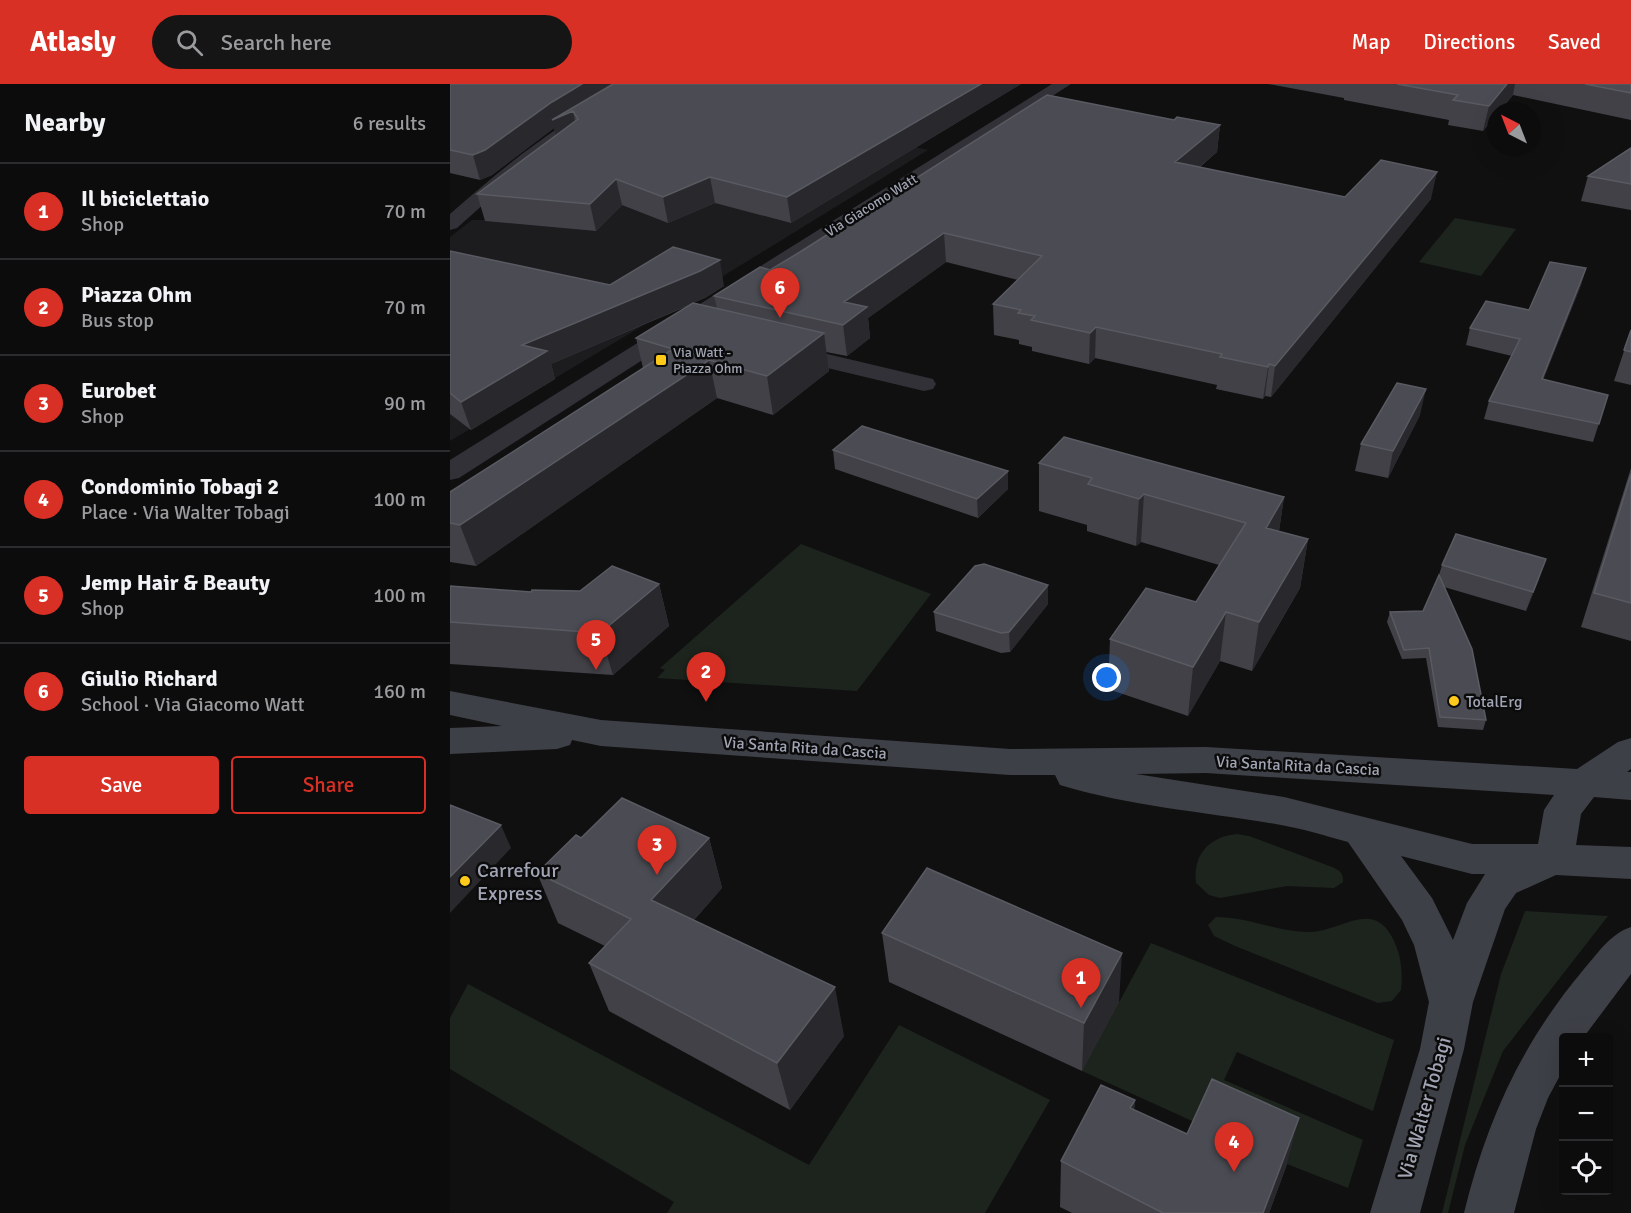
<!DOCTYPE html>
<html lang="en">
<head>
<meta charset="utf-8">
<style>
  body { margin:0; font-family:Signika,sans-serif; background:#151516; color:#f1f3f6 }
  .controls { position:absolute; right:18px; bottom:18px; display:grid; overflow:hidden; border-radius:6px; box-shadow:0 6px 24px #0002 }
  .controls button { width:54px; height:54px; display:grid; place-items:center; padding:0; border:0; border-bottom:2px solid #2c2c2e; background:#0c0c0d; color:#f1f3f6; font:30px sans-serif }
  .compass { position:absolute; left:1037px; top:18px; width:54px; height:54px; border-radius:50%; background:#0c0c0d; box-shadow:0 6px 24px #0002; rotate:318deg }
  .you { position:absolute; left:657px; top:594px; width:21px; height:21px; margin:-15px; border:4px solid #fff; border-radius:50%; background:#1a73e8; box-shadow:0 0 0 9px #1a73e833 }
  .badge { display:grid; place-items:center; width:39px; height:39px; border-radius:50%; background:#d93025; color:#fff; font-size:20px; font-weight:700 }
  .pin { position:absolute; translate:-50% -50px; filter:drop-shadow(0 2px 3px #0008) }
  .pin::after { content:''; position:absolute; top:32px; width:21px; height:18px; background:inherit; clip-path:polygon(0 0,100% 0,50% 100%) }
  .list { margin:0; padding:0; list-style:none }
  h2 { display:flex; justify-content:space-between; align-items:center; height:78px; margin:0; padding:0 24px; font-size:26px }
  h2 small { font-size:20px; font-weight:400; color:#9a9b9d }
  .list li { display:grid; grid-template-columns:39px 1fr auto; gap:18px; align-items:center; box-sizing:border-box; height:96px; padding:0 24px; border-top:2px solid #2c2c2e }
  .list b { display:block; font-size:22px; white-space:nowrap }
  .list p { margin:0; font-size:20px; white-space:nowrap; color:#9a9b9d }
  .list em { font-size:20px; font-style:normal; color:#9a9b9d }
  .actions { display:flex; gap:12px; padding:18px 24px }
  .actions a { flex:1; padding:14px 0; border:2px solid #d93025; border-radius:6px; text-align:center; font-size:21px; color:#d93025 }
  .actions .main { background:#d93025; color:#fff }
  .icon { flex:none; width:33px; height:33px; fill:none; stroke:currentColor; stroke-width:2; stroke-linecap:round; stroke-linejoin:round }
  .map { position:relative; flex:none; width:1181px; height:1129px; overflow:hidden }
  header { display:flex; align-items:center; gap:36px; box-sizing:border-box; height:84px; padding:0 30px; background:#d93025; color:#fff }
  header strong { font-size:28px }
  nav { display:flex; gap:33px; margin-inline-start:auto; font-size:21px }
  .search { width:420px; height:54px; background:#151516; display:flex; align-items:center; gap:15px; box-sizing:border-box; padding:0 21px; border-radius:33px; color:#9a9b9d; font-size:22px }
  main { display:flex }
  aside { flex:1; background:#0c0c0d }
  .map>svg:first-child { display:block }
  .built { fill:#1c1c1e }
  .green { fill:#1c241d }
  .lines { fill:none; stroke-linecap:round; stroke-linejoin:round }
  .street { fill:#313137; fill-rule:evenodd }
  .secondary { fill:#3e4047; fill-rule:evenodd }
  .wall { fill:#414147 }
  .shaded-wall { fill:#29292d }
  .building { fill:#4b4c53; stroke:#595a62; stroke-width:1.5 }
  .poi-dot { fill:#ffca1a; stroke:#0b0b0c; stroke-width:2 }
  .labels { text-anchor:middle; stroke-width:5; stroke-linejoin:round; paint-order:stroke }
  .far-street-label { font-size:14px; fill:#a0a4b3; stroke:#0b0b0c }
  .far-poi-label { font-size:14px; fill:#a0a4b3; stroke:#0b0b0c; text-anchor:start }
  .poi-label { font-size:16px; fill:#a0a4b3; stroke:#0b0b0c; text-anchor:start }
  .street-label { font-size:16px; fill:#a0a4b3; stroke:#0b0b0c }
  .near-poi-label { font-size:20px; fill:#a0a4b3; stroke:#0b0b0c; text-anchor:start }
  .near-street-label { font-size:20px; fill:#a0a4b3; stroke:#0b0b0c }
</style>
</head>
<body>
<header>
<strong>Atlasly</strong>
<div class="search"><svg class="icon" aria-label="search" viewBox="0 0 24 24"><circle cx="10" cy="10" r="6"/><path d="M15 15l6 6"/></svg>Search here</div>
<nav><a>Map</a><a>Directions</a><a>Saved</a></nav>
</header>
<main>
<aside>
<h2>Nearby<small>6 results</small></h2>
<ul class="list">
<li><span class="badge">1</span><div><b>Il biciclettaio</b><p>Shop</p></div><em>70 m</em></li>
<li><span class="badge">2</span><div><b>Piazza Ohm</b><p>Bus stop</p></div><em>70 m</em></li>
<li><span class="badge">3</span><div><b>Eurobet</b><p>Shop</p></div><em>90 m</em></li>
<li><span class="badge">4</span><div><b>Condominio Tobagi 2</b><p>Place · Via Walter Tobagi</p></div><em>100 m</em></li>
<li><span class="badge">5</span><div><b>Jemp Hair &amp; Beauty</b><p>Shop</p></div><em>100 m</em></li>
<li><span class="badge">6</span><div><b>Giulio Richard</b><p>School · Via Giacomo Watt</p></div><em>160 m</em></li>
</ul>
<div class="actions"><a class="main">Save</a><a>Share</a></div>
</aside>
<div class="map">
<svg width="1181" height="1129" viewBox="0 0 1181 1129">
  <rect width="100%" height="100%" fill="#101011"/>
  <!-- built -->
  <path class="built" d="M321 29 478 66 179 250 0 357V153L22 136H35Z"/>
  <!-- green -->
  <path class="green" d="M1005 134 1066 145 1031 192 969 178Z
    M351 460 481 510 407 607 207 594 215 586 210 584Z
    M787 750 799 752 882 783C889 786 894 789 893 798L884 804 837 802 770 814 759 811 746 799C743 771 758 753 787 750Z
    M1075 827 1158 832 1053 967 1015 1061 998 1129H992L1051 890Z
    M766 833C798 833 825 847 856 848 889 850 921 814 942 853 951 869 953 888 951 906L942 917 928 919 785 862 764 852 758 841Z
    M701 859 944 956 923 1027 787 968 774 996 913 1056 898 1104 837 1080 632 987Z
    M18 900 359 1081 449 941 600 1016 535 1129H217L224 1118 0 985V934Z"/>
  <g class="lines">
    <!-- street -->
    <path class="street" d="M182 0H202L108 58 64 93 7 144 0 146V130C61 76 110 38 182 0Z
      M602 0H621L9 394 0 396V376Z
      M335 260 483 295 486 300 483 305 474 307 327 272 323 267 327 262Z"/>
    <!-- secondary -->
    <path class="secondary" d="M0 607 151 636 560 665 756 663 1127 685 1168 658 1181 654V685L1177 688H1181V716L1144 713 1131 730 1126 761 1181 763V795L1106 791 1066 809 1055 825 1023 918 1014 965 970 1129H920L970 965 979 918 964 861 952 836 898 758C876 752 854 745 831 741 758 728 682 723 610 701L605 691H560L151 662 122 656 120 661 107 665 0 670V644L52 642 0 631ZM756 689 1104 711 1094 726 1088 760H1022L834 713 686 690ZM951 772 1022 790H1035L1017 819 1003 856 982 814Z
      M1181 843V890L1133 954H1114V984L1098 1014 1086 1045 1064 1129H1014C1037 1035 1072 959 1134 885 1149 868 1160 850 1181 843Z"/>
  </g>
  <!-- wall -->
  <path class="wall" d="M0 0H571L341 139 265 119 218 139 172 121 146 147 35 137 27 110 106 51 104 44 42 91 30 96 0 89Z
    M818 0H1181V36L1063 11 1033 47 998 41 999 36 894 16V14Z
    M724 36 770 41 767 68 750 83 895 113 981 115 821 313 815 312 813 315 766 305 767 301 645 274 639 280 582 267V263L569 260V256L544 251 543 220 568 196 496 178 418 234 420 254 397 272 376 268 379 287 323 331 267 314 26 482 0 478V408L193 284 186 254 240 221 101 280 105 295 21 346 0 330V167L160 201 274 202 255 214 243 219 267 224 264 212 320 186Z
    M1181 64V126L1131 117 1138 92Z
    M1136 184 1131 201 1093 296 1158 311 1143 358 1034 335 1039 317 1062 272 1016 261 1020 244 1079 226Z
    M1181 246V301L1164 297Z
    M970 331 938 394 905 387 911 360Z
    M383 366 558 387V405L528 434 385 385Z
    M589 379 834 413 829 447 858 455 850 504 802 587 770 577 738 632 658 605 660 555 746 518 769 481 691 458 686 462 637 447V441L589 427Z
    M1181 384V557L1131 543Z
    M992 481 1089 495 1076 527 994 503 1036 636 1033 646 988 643 976 574 952 575 937 538 940 528 973 527 989 491Z
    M209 500 219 542 163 591 0 580V502L81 508 130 507Z
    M598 520 560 568 551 569 486 547 484 528Z
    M131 754H259L272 804 244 836 394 952 340 1026 159 927 139 879 155 862 108 839 87 789Z
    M432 849 669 918 632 987 439 898Z
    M685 1016 684 1026 737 1050 837 1080 819 1129H622L610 1123 611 1077Z"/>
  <!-- shaded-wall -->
  <path class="shaded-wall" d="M132 0H177L123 27 128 52 108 61 104 44 42 91 30 96 23 71 102 18Z
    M531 0H571L341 139 337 113Z
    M1057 0H1065L1063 11 1050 27H1046V31L1033 47 1039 22Z
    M770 41 767 68 723 105 725 78Z
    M987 88 981 115 821 313 825 282Z
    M260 93 265 119 218 139 213 113Z
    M166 95 172 121 146 147 140 120Z
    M494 149 496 178 418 234 420 254 397 272 393 241 394 218Z
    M270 176 274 202 255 214 101 280 105 295 21 346 11 318 72 261Z
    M1136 184 1131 201 1086 313 1092 295Z
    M646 243 645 274 639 280 640 249Z
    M374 249 379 287 323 331 317 292Z
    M259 276 267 314 26 482 10 441Z
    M819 280 815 312 813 315 818 283Z
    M976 305 970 331 938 394 943 367Z
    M558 387V405L528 434 527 415Z
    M694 410 691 458 686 462 689 415Z
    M834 413 827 461 816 444Z
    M858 455 850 504 802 587 809 538Z
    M1096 475 1089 495 1076 527 1083 508Z
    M209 500 219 542 163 591 150 549Z
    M598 501V520L560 568 559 548Z
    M776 528 770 577 738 632 743 583Z
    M51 741 61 764 0 829V793Z
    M259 754 272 804 218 865 201 816Z
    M672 869 669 918 632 987 634 939Z
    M385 903 394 952 340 1026 327 979Z
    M685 1016 681 1062 680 1024Z
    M849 1034 837 1080 819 1129H813Z"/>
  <!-- building -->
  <path class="building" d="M0 0H132L102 18 35 66 23 71 0 66Z
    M163 0H531L337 113 260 93 213 113 166 95 140 120 27 110 128 35 123 27 102 36Z
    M947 0H1057L1039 22 1003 16 1008 11Z
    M1135 0H1181V9Z
    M597 11 724 36 727 33 770 41 725 78 895 113 931 76 987 88 825 282 819 280 818 283 770 273 772 270 646 243 640 249 581 236 585 232 568 229 571 226 543 220 592 172 494 149 394 218 417 223 393 241 264 212 310 183 320 186 350 168Z
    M1181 64V100L1138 92Z
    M223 163 270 176 250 187 72 261 97 267 11 318 0 309V167L160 201Z
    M1100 178 1136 184 1092 295 1158 311 1149 340 1039 317 1070 255 1020 244 1036 217 1079 226Z
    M243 219 374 249 317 292 259 276 10 441 0 439V408L223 265 186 254Z
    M1181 246V268L1174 266Z
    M947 299 976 305 943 367 911 360Z
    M412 342 558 387 527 415 383 366Z
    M614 353 834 413 816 444 858 455 809 538 776 528 743 583 660 555 696 504 746 518 796 439 694 410 689 415 638 400 642 394 589 379Z
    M1181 390V519L1144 509Z
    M1006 450 1096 475 1083 508 992 481Z
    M534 480 598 501 559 548 551 549 484 528 525 482Z
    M162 482 209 500 150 549 0 538V502L81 508 82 506 130 507Z
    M989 491 1022 565 1036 636 990 633 979 564 954 566 940 528 973 527Z
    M172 714 259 754 201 816 385 903 327 979 139 879 181 835 87 789 126 751 131 754Z
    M0 721 51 741 0 793Z
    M477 784 672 869 634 939 432 849Z
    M762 995 849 1034 813 1129H713L611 1077 651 1001 685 1016 680 1024 737 1050Z"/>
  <!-- markers -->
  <g class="poi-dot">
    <rect x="205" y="270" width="12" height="12" rx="3"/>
    <circle cx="1004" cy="617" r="6"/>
    <circle cx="15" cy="797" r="6"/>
  </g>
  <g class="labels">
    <!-- far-street labels -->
    <g class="far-street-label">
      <text transform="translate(421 121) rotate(-32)" y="5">Via Giacomo Watt</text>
    </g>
    <!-- far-poi labels -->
    <g class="far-poi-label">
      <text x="223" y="273">Via Watt -<tspan x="223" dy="16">Piazza Ohm</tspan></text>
    </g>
    <!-- poi labels -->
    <g class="poi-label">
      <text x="1016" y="623">TotalErg</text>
    </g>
    <!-- street labels -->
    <g class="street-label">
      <text transform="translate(355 663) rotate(4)" y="6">Via Santa Rita da Cascia</text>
      <text transform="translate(848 681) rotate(3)" y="6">Via Santa Rita da Cascia</text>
    </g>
    <!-- near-poi labels -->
    <g class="near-poi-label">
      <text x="27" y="793">Carrefour<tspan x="27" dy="23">Express</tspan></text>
    </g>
    <!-- near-street labels -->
    <g class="near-street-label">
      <text transform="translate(974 1024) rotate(-74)" y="7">Via Walter Tobagi</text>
    </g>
  </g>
</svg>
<div class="controls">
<button>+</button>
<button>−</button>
<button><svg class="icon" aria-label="locate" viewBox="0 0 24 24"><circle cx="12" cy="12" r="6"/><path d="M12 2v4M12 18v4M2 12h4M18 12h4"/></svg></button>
</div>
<svg class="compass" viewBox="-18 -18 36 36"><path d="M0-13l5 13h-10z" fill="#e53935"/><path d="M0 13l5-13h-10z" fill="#9a9b9d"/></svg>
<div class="you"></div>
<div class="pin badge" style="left:631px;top:924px">1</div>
<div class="pin badge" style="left:256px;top:618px">2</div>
<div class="pin badge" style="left:207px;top:791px">3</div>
<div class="pin badge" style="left:784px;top:1088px">4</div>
<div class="pin badge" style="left:146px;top:586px">5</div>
<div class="pin badge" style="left:330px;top:234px">6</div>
</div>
</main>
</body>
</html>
